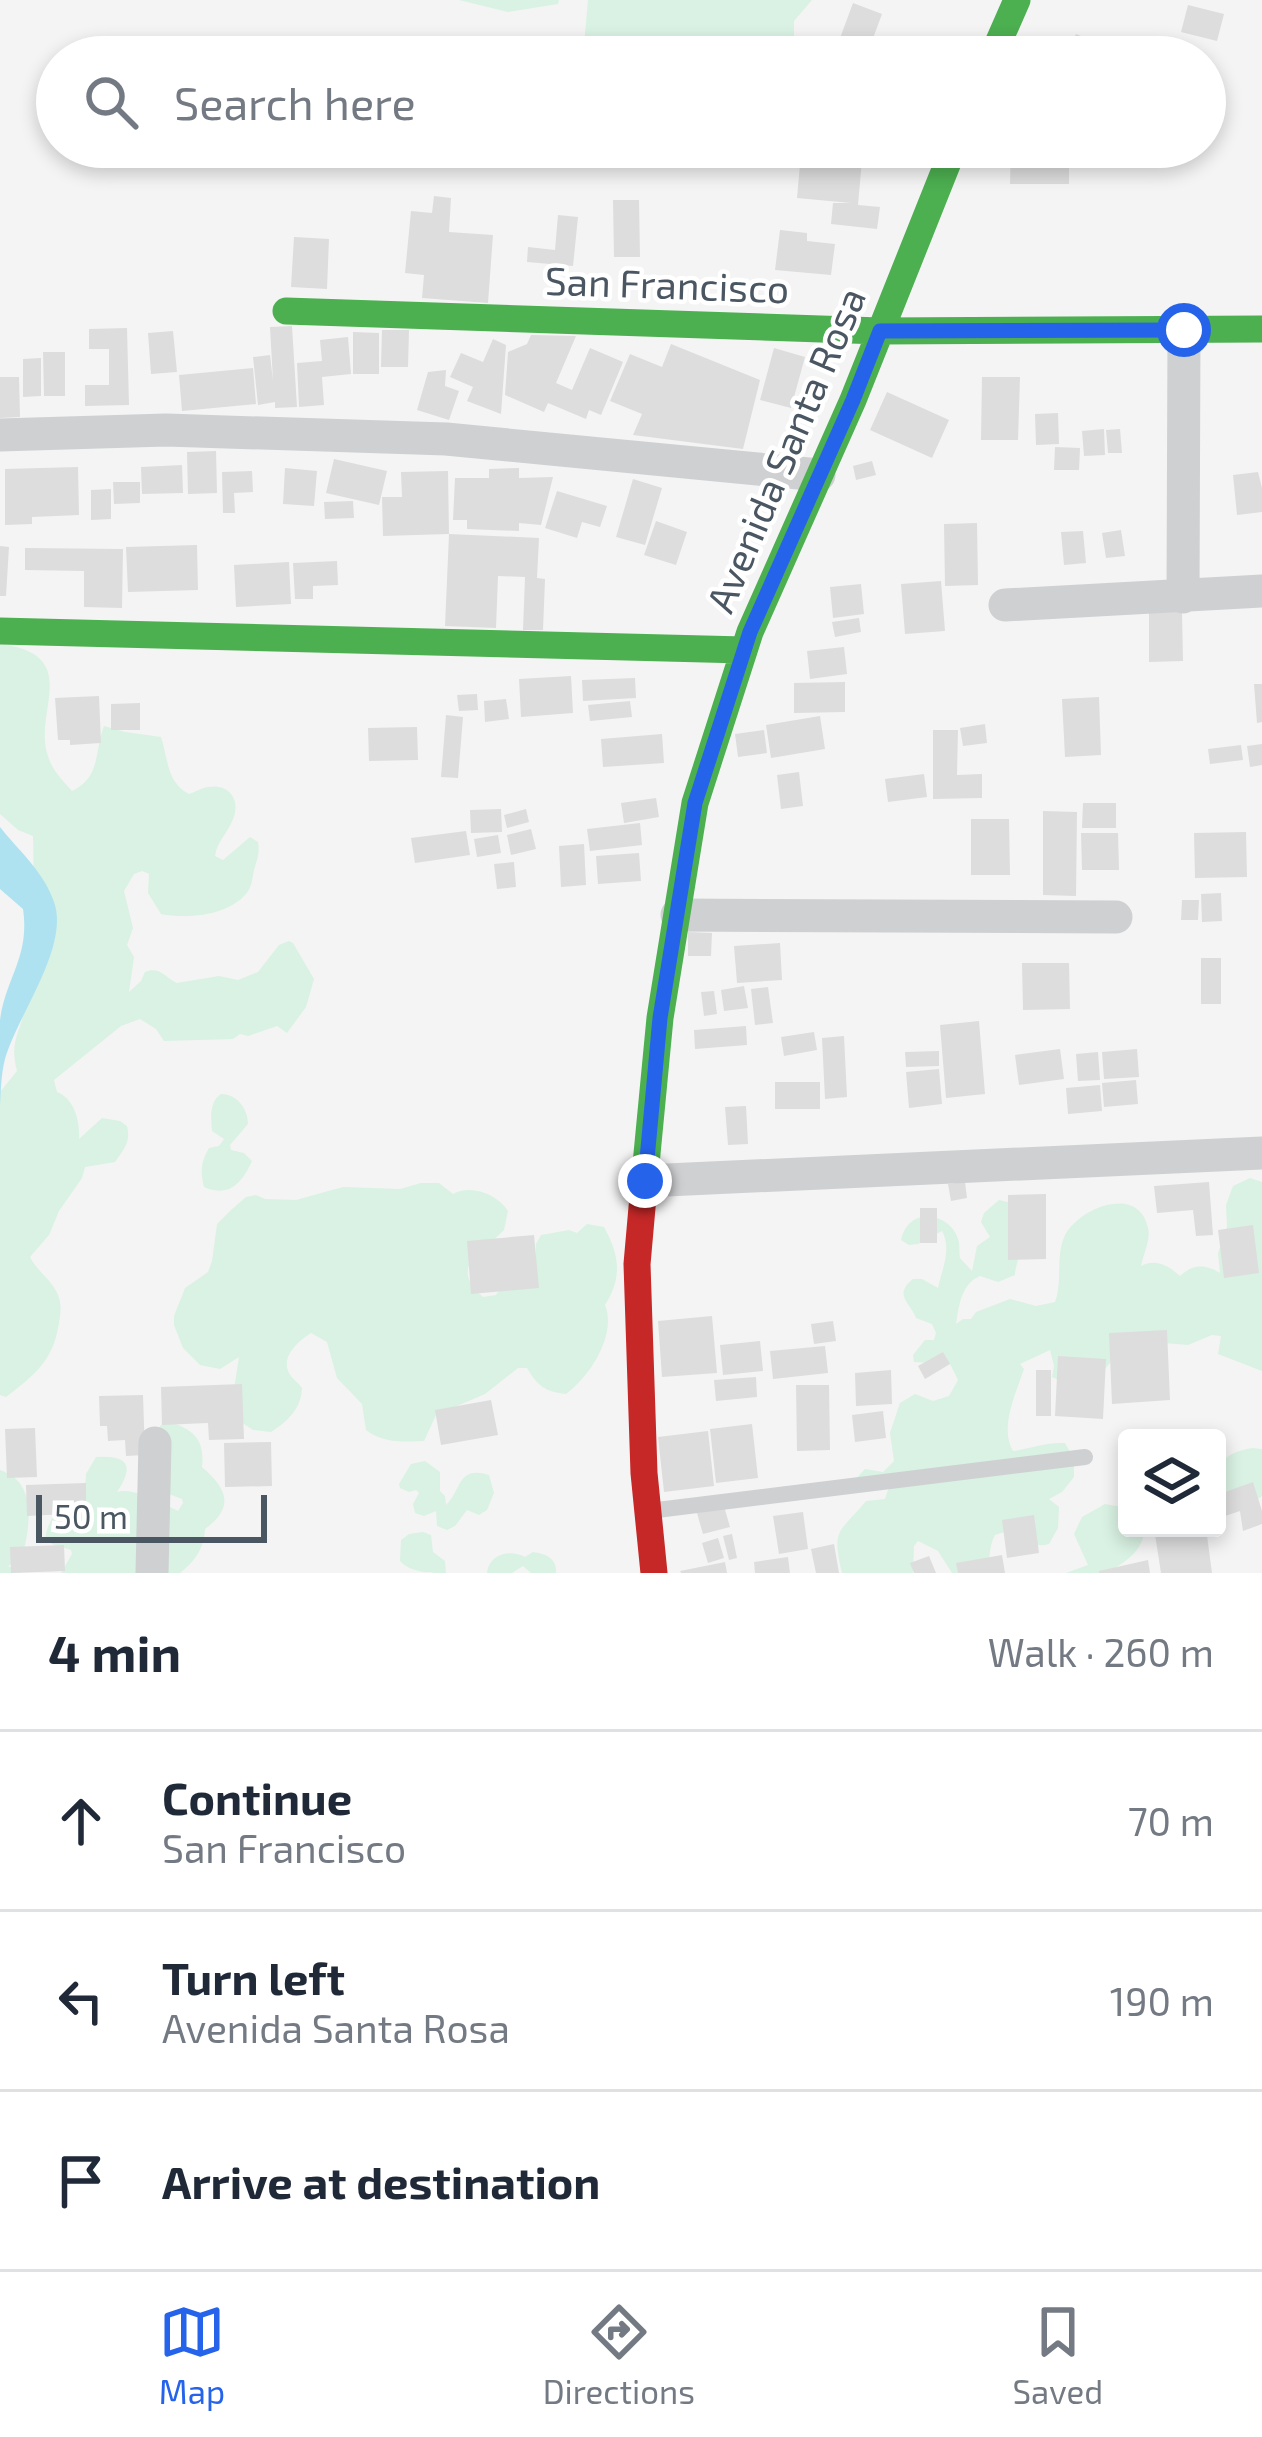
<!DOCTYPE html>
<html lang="en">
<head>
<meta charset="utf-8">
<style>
  body { margin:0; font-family:"Exo 2",sans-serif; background:#f2f2f3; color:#1f2937 }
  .controls { position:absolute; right:36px; bottom:36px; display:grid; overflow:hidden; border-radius:12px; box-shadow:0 6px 18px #0003 }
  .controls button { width:108px; height:108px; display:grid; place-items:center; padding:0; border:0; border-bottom:3px solid #e0e1e3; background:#fff; color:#1f2937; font:60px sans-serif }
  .scale { position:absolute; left:36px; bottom:30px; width:231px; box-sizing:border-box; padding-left:12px; border:6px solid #4a5661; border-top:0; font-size:33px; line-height:42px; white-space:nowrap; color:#4a5661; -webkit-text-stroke:9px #fff; paint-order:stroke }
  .stop { position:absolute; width:36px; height:36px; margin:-27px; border:9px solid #2563eb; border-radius:50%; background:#fff }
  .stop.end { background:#2563eb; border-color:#fff; box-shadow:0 3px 12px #0008 }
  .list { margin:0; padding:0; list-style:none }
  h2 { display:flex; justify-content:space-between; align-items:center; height:156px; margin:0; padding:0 48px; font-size:51px }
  h2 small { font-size:39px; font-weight:400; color:#747a83 }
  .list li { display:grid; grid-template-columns:78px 1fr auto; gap:36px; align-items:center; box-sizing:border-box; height:180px; padding:0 48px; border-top:3px solid #e0e1e3 }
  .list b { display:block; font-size:45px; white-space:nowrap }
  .list p { margin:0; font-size:39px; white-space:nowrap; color:#747a83 }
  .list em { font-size:39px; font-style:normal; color:#747a83 }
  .icon { flex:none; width:66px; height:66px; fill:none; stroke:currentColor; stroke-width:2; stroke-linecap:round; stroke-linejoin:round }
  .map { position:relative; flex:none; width:1262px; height:1573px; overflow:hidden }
  .search { position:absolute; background:#fff; box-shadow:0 6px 18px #0003; left:36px; right:36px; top:36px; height:132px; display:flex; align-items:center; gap:30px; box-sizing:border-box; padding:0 42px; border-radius:66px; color:#747a83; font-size:45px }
  .sheet { height:696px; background:#fff }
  nav { display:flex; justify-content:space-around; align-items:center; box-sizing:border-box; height:168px; border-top:3px solid #e0e1e3; background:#fff; font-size:33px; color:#747a83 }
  nav a { display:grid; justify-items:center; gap:6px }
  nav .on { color:#2563eb }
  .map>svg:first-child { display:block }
  .green { fill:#d9f2e3 }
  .water { fill:#aee2f0 }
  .building { fill:#ddddde }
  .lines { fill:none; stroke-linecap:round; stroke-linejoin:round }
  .lane { stroke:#ced0d2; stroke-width:16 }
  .street { stroke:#ced0d2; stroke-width:33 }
  .fast { stroke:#4caf50; stroke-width:27 }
  .jam { stroke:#c62828; stroke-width:27 }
  .route { stroke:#2563eb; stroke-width:15 }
  .labels { text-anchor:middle; stroke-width:9; stroke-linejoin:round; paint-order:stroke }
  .street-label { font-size:39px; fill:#4a5661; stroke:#fff }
</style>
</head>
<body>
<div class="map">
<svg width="1262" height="1573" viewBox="0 0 1262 1573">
  <rect width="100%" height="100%" fill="#f4f4f4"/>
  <!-- green -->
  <path class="green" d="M459 0H559L558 4 508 12Z
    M588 0H812L794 21V57H599L583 56Z
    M0 644C86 655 30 714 49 759 53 771 64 782 72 791 101 777 94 753 104 726L125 732 161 737C168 759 167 783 189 794 195 792 201 788 208 787 229 783 241 800 233 819 228 833 217 841 215 856L223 860 250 837 258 842C260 854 257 859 254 870 252 879 252 889 244 896 225 916 186 919 161 914L148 893 149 874 142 871 134 874 124 891 133 928 127 945 134 957 129 992 141 981 145 972C160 966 164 977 177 983L219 976 238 980 258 972 279 945 289 941 293 943 314 979 306 1007 287 1033 277 1026 248 1036 240 1034 233 1039 164 1041 156 1029 140 1019 121 1026 54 1080 57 1092C75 1099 80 1122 79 1139L102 1118 120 1121 127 1126C131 1142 124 1149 115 1162L85 1167 82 1178 59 1211 49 1235 30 1257C38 1273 54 1281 59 1298 62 1307 60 1318 58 1328 52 1362 33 1376 6 1397L0 1395V1092L17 1071C8 1037 24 1030 26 998 31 943 35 890 33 836L18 830 0 814Z
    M221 1094C237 1094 248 1109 248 1124L230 1145 231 1150 244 1153 252 1161C242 1183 229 1198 204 1187 200 1172 201 1162 209 1148L219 1146 224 1139 212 1131C211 1118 209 1102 221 1094Z
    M1250 1178 1262 1182V1371L1218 1354 1221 1336 1212 1335 1188 1345 1165 1343 1122 1349 1104 1370 1061 1381 1052 1377 1054 1366 1050 1350 1020 1364 1024 1369C1016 1393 999 1428 1013 1451 1032 1448 1046 1442 1065 1443L1074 1459V1477L1062 1492 1049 1499 1059 1507 1058 1528 1049 1544C1033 1549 1018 1538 1004 1532L995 1535C988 1548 991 1559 986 1573H952L938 1551 918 1541 914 1546 913 1573H842C831 1527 840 1533 866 1501L885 1499 889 1487 853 1482 865 1469 883 1472 894 1461 890 1433 900 1403 915 1394 933 1401 949 1396 958 1380 950 1364 914 1362 913 1355 925 1340H934L936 1333 932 1324 916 1318C910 1302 893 1295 913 1279H922L938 1288C942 1269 952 1249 942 1231L918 1244 909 1245 901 1240C909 1204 951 1214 958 1239 960 1245 959 1252 960 1258L972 1271 977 1246 990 1237 981 1222 984 1213 999 1200 1008 1202C1014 1215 1021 1240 1019 1255 1018 1262 1015 1268 1015 1275L998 1282 980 1276C961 1284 959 1306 956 1324L963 1319H971L976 1312 1010 1299 1036 1306 1055 1302C1063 1281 1055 1256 1065 1235 1080 1207 1139 1184 1148 1228 1151 1239 1143 1255 1141 1266 1156 1258 1169 1266 1180 1276 1193 1264 1205 1264 1220 1273L1218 1253 1227 1227 1226 1205 1233 1186Z
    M421 1183H439L453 1194C471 1184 497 1194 508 1211L504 1230C483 1252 447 1266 483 1297L496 1295 502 1286 536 1264V1244L541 1235 569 1230 577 1233 587 1224 604 1227C619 1254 623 1277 605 1305 617 1335 590 1376 566 1394 545 1392 537 1385 527 1368H518L485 1394 436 1415 424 1441C404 1442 382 1443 366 1430L362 1404 337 1378 327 1342 311 1333C300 1340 280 1356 289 1373 292 1379 298 1382 302 1388 301 1409 288 1421 271 1432L253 1430 238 1420 232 1402 239 1357 220 1369 200 1365 183 1348 174 1325V1316L185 1288 208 1272 212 1261 217 1224 231 1210 246 1197 256 1195 265 1199 296 1200 343 1187 400 1189Z
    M170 1422C195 1430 205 1441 202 1467 226 1488 236 1506 205 1529 204 1549 195 1561 180 1573H61L72 1554 71 1550 52 1544 45 1539C49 1513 64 1504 85 1492L86 1474 96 1457C128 1455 135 1465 117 1492 133 1487 162 1503 178 1511L183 1503 182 1499 161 1491 153 1436 161 1425Z
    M1252 1448 1262 1449V1496L1246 1508 1228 1506 1217 1500C1217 1468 1217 1454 1252 1448Z
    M425 1461 440 1472V1491L445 1496 446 1505C462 1490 457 1465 489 1475L494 1493 487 1510 479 1515 467 1510 455 1526 447 1530 437 1526 436 1511 424 1516 415 1513 413 1504 419 1493 416 1490 409 1492 400 1488 399 1484 411 1464Z
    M0 1470C38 1482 30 1527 22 1558L8 1566 22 1573H0Z
    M1105 1504 1127 1508V1528H1144C1145 1547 1129 1560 1113 1569V1573H1066L1088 1565 1074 1534 1082 1517Z
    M423 1532 431 1535 433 1552 445 1561 446 1573C429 1573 411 1573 400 1561L401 1540 409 1534Z
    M533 1552C546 1554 557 1558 556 1573H531L523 1566 512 1573H487C489 1554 510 1549 525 1557Z"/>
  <!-- water -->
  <path class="water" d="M0 827C19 851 44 872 54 902 70 947 17 1016 5 1059 1 1074 1 1090 0 1106 0 1078 0 1047 0 1020 6 977 30 957 23 909L0 889Z"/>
  <!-- building -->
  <path class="building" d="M853 3 882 14 866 57 836 49Z
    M1188 5 1224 14 1217 41 1181 32Z
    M1076 34 1113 49 1110 57H1066Z
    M1209 73 1210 106 1205 107V74Z
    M1011 147H1069V184H1010Z
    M801 153 862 160 858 205 880 207 877 229 831 224 833 203H851L797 198Z
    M434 196 451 198 449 232 493 235 488 303 422 298 424 275 405 273 411 211 432 213Z
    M613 200H639L640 257H614Z
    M558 215 578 217 573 266 527 262 528 247 555 250Z
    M780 230 807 233V241L835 244 831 275 775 270Z
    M294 237 329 239 327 289 291 287Z
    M292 326 297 407 275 408V402L258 405 253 357 270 355 273 381 270 327Z
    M127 328 129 405 85 406V385H109V349H89V329Z
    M382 330H409L408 367H381Z
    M173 331 177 372 151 374 148 333Z
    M353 332 379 333V374H353Z
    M531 335 576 336 556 383 572 390 590 348 623 362 601 415 589 410 586 419 548 403 544 412 505 395 508 352 527 344Z
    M348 337 351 374 322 377 324 405 299 407 297 363 322 361 320 340Z
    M493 339 506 345 501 414 467 401 473 387 450 377 461 353 483 362Z
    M671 344 760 380 743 449 633 435 642 414 610 401 630 354 662 367Z
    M774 348 805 357 791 408 760 400Z
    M43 352H65V396H44Z
    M41 358V396L23 397V359Z
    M253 368 256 404 182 411 179 375Z
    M446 370 445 386 459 391 449 420 417 410 428 372Z
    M0 377H19L20 417 0 418Z
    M982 377H1020L1018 440H981Z
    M887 392 949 420 932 458 870 430Z
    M1058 413 1059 444 1036 445 1035 414Z
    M1104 429 1105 455 1084 456 1082 431Z
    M1120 429 1122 453H1108L1106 430Z
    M1055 447 1080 448 1079 470H1054Z
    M216 451 217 493 188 494 187 452Z
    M334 459 387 471 379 505 326 493Z
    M872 461 876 475 856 480 853 466Z
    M182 465 183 493 142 494 141 467Z
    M78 467 79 515 32 517V524L5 525V469Z
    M285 468 317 471 314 506 283 504Z
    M519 468V478L553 477 541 525 519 523V531L467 529V520H453L455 478H489V469Z
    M252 471 253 492 234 493 235 513H223L222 472Z
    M448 471 449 534 539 538 537 578 545 579 543 630H523L525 577 498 576 496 628 445 626 449 534 383 536 382 497H402L401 472Z
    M1258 472 1262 488V512L1237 515 1233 475Z
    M633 479 662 488 645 545 616 537Z
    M113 482H140V503L114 504Z
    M111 489V519L91 520V490Z
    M557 491 607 506 600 527 582 522 577 538 545 528Z
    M353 501 354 518 325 519 324 502Z
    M656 521 687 532 676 565 644 555Z
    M977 523 978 585 945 586 944 524Z
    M1121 530 1125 556 1106 558 1102 533Z
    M1083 531 1086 563 1064 565 1061 532Z
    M197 545 198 590 128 592 126 547Z
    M0 546 9 547 6 596H0Z
    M25 548 123 549 122 608 84 607V571L25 570Z
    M337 561 338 585 313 586V599H295L293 563Z
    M289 562 291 604 236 607 234 565Z
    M941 581 945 631 905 634 901 584Z
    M861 584 864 614 833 618 830 587Z
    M1149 612H1182L1183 661 1149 662Z
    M859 618 861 632 835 637 832 622Z
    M844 647 847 674 810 679 807 651Z
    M571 676 573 713 521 717 519 679Z
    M635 678 636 698 583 701 582 680Z
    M845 682V712L794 713V683Z
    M1254 684H1262V722L1257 723Z
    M477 694 478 710 459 711 457 695Z
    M99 696 101 743 70 745V740H58L55 698Z
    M1099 697 1101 755 1065 757 1062 699Z
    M506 699 509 719 485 722 484 701Z
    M630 701 632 717 590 721 588 705Z
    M140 703V730H111V704Z
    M446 715 463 717 458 778 441 777Z
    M820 716 825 749 771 758 766 725Z
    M985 724 987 743 963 746 960 728Z
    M417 727 418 760 369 761 368 728Z
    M764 730 767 753 738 757 735 734Z
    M933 730H958L957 775 982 774V798L933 799Z
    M662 734 664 763 603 767 601 739Z
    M1262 744V765L1250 767 1247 746Z
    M1241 745 1243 760 1210 764 1208 749Z
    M799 772 803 806 781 809 777 775Z
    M924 774 927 797 888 802 885 779Z
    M656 798 659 817 624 823 621 803Z
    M1083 803H1116V828H1082Z
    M501 809 502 832 471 833 470 810Z
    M526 809 529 822 507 828 504 815Z
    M1043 811 1077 812 1076 896 1043 895Z
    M971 819H1009L1010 875H971Z
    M640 823 642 845 590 851 587 829Z
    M531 829 536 849 511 855 507 835Z
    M466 831 470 855 415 863 411 838Z
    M1246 832 1247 877 1195 878 1194 833Z
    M1081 833H1118L1119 870H1082Z
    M498 835 501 853 477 857 474 839Z
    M584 844 586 885 561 887 559 846Z
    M639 853 641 881 598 884 596 856Z
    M514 862 516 887 497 889 494 864Z
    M1221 893 1222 921 1202 922 1201 894Z
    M1182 900H1199L1198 920H1181Z
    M688 932 712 933 711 956H688Z
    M780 943 782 980 737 983 734 946Z
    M1201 958H1221V1004H1201Z
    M1022 963H1069L1070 1009 1023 1010Z
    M744 986 748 1008 724 1011 721 990Z
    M768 987 773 1023 755 1025 751 989Z
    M714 991 717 1014 704 1016 701 992Z
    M979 1021 985 1094 946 1098 940 1025Z
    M746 1026 747 1045 695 1049 694 1030Z
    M814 1032 817 1050 784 1056 781 1037Z
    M844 1036 847 1097 825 1099 822 1038Z
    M1060 1049 1064 1079 1019 1085 1015 1055Z
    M1137 1049 1139 1077 1104 1079 1102 1052Z
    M939 1051V1066L906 1067 905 1052Z
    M1098 1052 1100 1080 1078 1081 1076 1054Z
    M939 1069 942 1104 909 1108 906 1072Z
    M1136 1080 1138 1104 1104 1107 1102 1083Z
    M775 1082H820V1109H775Z
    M1100 1085 1102 1111 1068 1114 1066 1088Z
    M746 1106 748 1144 728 1145 725 1107Z
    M965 1182 967 1198 951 1201 948 1184Z
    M1209 1182 1213 1235 1196 1236 1193 1210 1157 1213 1154 1186Z
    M1046 1194V1259L1008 1260V1195Z
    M920 1208H937V1243H920Z
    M1253 1225 1259 1273 1224 1278 1218 1230Z
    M534 1235 539 1288 471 1294 467 1241Z
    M712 1316 717 1373 662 1377 658 1321Z
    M833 1321 836 1341 814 1344 811 1324Z
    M1167 1330 1170 1400 1112 1404 1109 1333Z
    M760 1341 763 1371 723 1375 720 1345Z
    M825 1346 828 1373 773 1379 770 1351Z
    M943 1352 950 1364 925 1379 918 1366Z
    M1058 1356 1106 1359 1103 1419 1055 1416Z
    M891 1370 892 1404 856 1406 855 1373Z
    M1036 1370H1051V1416H1036Z
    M756 1377 757 1397 716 1401 714 1380Z
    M242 1384 244 1439 209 1440 208 1423 162 1425 161 1387Z
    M796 1385H829L830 1450 797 1451Z
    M143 1395 145 1455 126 1456 125 1440 108 1441 107 1426H100L99 1396Z
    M491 1400 498 1435 441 1445 435 1410Z
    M883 1411 886 1438 855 1442 852 1415Z
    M752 1424 758 1478 716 1483 710 1429Z
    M35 1428 37 1477 7 1478 5 1429Z
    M708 1431 714 1486 664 1492 658 1437Z
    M271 1442 272 1486 225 1487 224 1443Z
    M1253 1482 1262 1511V1524L1243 1531 1240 1511 1222 1517 1217 1495Z
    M86 1483V1513L27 1516 26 1485Z
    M724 1506 730 1527 703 1534 697 1513Z
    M803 1512 808 1549 779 1554 773 1516Z
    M1034 1515 1039 1553 1007 1558 1002 1520Z
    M1154 1528H1206L1212 1573H1161Z
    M732 1534 737 1558 729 1560 723 1536Z
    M718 1538 724 1558 708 1563 702 1543Z
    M834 1544 839 1573H816L811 1549Z
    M64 1545 65 1571 11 1573 10 1547Z
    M1002 1555 1005 1573H958L956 1563Z
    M929 1556 936 1573H914L910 1563Z
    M788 1557 790 1573H755L754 1562Z
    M1148 1560 1150 1573H1099V1571Z
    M725 1562 727 1573H681L680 1571Z"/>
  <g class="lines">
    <!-- lane -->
    <path class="lane" d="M649 1511 1085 1457"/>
    <!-- street -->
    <path class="street" d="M0 435 166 430 446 439 819 475
      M1183 597 1184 330
      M1005 605 1262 591
      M677 915 1116 917
      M645 1181 1262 1153
      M152 1573 155 1443"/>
    <!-- fast -->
    <path class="fast" d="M992 57 1017 0
      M286 311 880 331 1262 329
      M0 631 744 650
      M644 1185 660 1018 695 803 750 632 853 400 954 147"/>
    <!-- jam -->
    <path class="jam" d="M644 1185 637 1264 644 1473 654 1573"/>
  </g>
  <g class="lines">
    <!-- route -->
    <path class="route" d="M645 1181 660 1018 695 803 750 632 853 400 880 331 1184 330"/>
  </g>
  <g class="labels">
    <!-- street labels -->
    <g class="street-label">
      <text transform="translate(667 285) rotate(2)" y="14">San Francisco</text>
      <text transform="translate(786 450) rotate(-67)" y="14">Avenida Santa Rosa</text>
    </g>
  </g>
</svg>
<div class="controls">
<button><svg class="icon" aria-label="layers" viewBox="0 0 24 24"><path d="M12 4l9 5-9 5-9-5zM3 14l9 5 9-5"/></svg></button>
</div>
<div class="scale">50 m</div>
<div class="stop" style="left:1184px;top:330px"></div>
<div class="stop end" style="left:645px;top:1181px"></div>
<div class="search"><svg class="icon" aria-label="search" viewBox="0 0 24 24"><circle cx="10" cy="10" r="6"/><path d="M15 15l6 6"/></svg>Search here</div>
</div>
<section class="sheet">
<h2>4 min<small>Walk · 260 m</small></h2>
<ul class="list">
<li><svg class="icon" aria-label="ahead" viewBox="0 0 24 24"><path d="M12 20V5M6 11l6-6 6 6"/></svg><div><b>Continue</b><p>San Francisco</p></div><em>70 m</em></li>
<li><svg class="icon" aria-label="left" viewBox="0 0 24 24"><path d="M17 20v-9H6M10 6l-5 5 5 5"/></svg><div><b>Turn left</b><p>Avenida Santa Rosa</p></div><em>190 m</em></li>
<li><svg class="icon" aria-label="arrive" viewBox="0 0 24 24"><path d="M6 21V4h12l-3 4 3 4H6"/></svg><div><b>Arrive at destination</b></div></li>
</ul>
</section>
<nav>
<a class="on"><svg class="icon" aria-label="map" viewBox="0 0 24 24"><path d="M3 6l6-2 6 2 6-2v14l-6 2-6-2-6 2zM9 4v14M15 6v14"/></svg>Map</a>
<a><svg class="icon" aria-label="directions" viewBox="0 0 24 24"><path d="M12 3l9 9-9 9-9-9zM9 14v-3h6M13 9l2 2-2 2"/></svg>Directions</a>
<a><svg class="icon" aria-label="saved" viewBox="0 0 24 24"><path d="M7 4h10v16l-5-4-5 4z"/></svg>Saved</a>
</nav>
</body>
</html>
